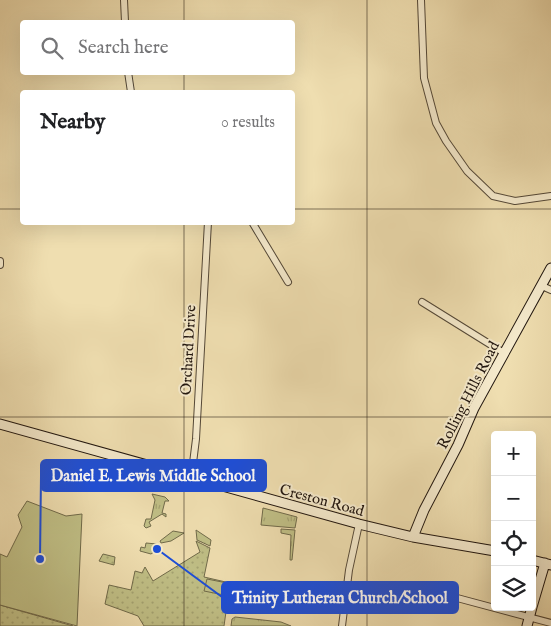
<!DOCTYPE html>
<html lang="en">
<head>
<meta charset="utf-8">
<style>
  body { margin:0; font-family:"IM FELL English",serif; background:#f2f2f2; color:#202124 }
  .controls { position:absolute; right:15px; bottom:15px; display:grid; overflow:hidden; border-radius:5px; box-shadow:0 5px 20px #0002 }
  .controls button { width:45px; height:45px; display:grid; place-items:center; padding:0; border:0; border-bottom:1px solid #e0e0e0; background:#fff; color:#202124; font:25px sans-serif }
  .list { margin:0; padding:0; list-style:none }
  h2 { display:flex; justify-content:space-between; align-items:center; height:65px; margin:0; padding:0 20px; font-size:21px }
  h2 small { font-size:16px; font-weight:400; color:#757577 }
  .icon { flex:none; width:28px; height:28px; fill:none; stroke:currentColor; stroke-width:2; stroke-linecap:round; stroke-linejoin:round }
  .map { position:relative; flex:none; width:551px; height:626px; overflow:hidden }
  .search { position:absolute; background:#fff; box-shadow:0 5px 20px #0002; left:20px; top:20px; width:275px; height:55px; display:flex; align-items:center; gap:12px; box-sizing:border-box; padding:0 18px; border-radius:5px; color:#757577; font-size:19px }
  .panel { position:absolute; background:#fff; box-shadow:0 5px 20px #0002; left:20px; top:90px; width:275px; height:135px; border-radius:5px }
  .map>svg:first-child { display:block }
  .grass { fill:url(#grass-tufts); stroke:#706a4a }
  .park { fill:url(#park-dots); stroke:#706a4a }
  .pitch { fill:#c0bf86; stroke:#706a4a }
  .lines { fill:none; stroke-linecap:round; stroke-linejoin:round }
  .street-casing { stroke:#544837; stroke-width:8 }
  .secondary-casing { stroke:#21160f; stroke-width:11 }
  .street { stroke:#f5eacc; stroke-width:6 }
  .secondary { stroke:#f5eacc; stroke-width:9 }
  .grid { fill:none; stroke:#21160f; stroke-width:1; stroke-opacity:0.55 }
  .labels { text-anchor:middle; stroke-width:4; stroke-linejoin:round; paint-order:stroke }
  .street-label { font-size:15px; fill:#21160f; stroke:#f5eacc }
  .leader { fill:none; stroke:#1d4ed8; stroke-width:2 }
  .callout-dot { fill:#1d4ed8; stroke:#f5eacc; stroke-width:2 }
  .callout { fill:#1d4ed8; stroke:#1d4ed8; stroke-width:2 }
  .callout-label { font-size:16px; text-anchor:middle; font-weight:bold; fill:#fff }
</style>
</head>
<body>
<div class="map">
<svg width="551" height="626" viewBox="0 0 551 626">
  <defs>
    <pattern id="grass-tufts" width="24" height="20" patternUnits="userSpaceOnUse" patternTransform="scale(1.25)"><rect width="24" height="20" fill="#c0bf86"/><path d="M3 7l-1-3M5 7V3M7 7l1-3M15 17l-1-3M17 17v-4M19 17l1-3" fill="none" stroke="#a5a372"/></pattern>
    <pattern id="park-dots" width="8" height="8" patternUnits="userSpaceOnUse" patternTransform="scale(1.25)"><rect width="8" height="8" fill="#c0bf86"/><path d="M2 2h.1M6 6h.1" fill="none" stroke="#a5a372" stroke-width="1.8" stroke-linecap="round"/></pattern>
  </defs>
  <rect width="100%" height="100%" fill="#efdeb0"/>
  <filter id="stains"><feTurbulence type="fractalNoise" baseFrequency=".004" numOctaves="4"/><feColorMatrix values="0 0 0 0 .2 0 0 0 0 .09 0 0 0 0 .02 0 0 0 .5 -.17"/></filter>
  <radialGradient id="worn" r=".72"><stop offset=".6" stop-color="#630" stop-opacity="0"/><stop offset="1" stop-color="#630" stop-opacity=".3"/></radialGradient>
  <!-- grass -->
  <path class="grass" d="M152 494 165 497 169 501H165L162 513 166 514V517L162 514 149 522 151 526 146 528 144 526 146 519H151L155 500Z
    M263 508 297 517 295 528 261 525Z
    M281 529 295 530 292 560H290L291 535 281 533Z
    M196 530 211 540 210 546 197 540Z
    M173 531 184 533 171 541 161 543 160 541Z
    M146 543 157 544 158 549 151 554 140 551 141 547 145 548Z
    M235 617 281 622 291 626H231L232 619Z"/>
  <!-- park -->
  <path class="park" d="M196 541 210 548 204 577 230 583 224 626H144L138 616 105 604 109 585 131 590 135 571 142 573 145 567 153 581 200 552Z
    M103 554 115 557 114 565 99 561Z
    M0 605 73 626H0Z"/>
  <!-- pitch -->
  <path class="pitch" d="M27 501 66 516 82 514 77 626 0 605V554L7 557 22 527 18 515Z
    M207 579 227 583 224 595 204 591Z"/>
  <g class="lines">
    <defs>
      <path id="street" d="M124 0 125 22
        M421 0 424 78 436 123 446 141 467 171 493 196 515 201 551 196
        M128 72 131 92
        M252 222 288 282
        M0 261V265
        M542 286 551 290
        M422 302 504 353
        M191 479 196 439 208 222
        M446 595 551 623
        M342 626 349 570 359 524"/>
      <path id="secondary" d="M0 424 359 524 413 537 495 551
        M413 537 424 510 458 445 474 408 551 268
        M532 560 551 565
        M532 607 545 563
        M527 626 532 607"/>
    </defs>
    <!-- street casing -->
    <use href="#street" class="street-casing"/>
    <!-- secondary casing -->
    <use href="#secondary" class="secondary-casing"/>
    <!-- street -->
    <use href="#street" class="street"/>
    <!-- secondary -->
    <use href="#secondary" class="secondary"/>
  </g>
  <!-- grid -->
  <path class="grid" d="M184 0V22M367 0V626M184 72V92M0 209H22M292 209H551M184 222V626M0 417H551"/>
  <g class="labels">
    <!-- street labels -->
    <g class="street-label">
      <text transform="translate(188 350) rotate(-87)" y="5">Orchard Drive</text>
      <text transform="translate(468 395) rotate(-63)" y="5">Rolling Hills Road</text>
      <text transform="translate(322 500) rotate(15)" y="5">Creston Road</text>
    </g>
  </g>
  <!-- callouts -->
  <path class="leader" d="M40 559L41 476M157 549L222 597"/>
  <g class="callout-dot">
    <circle cx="40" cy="559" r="5"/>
    <circle cx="157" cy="549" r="5"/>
  </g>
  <g class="callout">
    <rect x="41" y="460" width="225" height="31" rx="5"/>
    <rect x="222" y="582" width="236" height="31" rx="5"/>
  </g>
  <g class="callout-label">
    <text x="153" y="481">Daniel E. Lewis Middle School</text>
    <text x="340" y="603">Trinity Lutheran Church/School</text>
  </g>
  <rect width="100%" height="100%" filter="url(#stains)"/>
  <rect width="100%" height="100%" fill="url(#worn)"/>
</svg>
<div class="controls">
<button>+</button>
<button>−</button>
<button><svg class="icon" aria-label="locate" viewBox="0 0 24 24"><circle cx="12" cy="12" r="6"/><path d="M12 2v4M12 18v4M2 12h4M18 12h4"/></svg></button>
<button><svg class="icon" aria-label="layers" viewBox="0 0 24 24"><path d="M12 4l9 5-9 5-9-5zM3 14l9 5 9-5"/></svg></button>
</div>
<div class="search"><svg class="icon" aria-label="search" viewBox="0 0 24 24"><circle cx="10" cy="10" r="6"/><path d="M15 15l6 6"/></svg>Search here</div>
<section class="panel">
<h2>Nearby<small>0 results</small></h2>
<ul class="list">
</ul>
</section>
</div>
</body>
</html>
